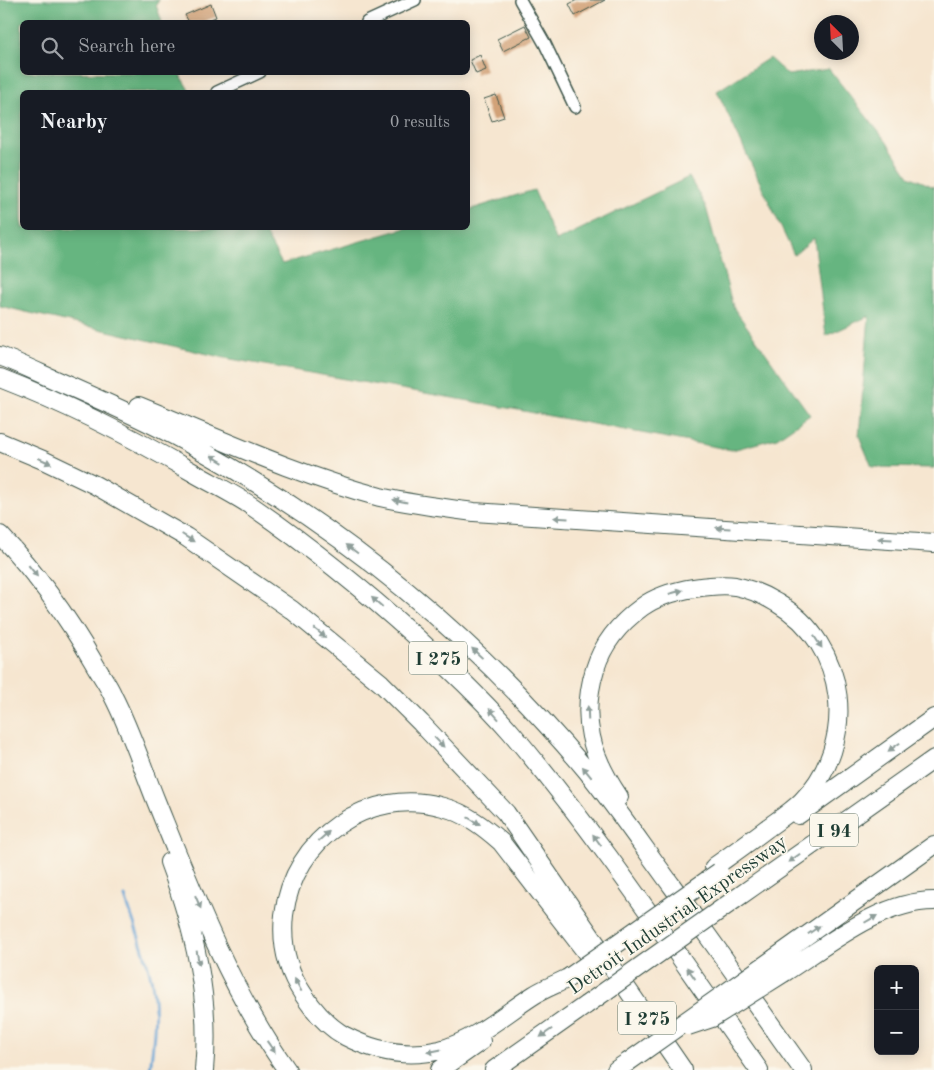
<!DOCTYPE html>
<html lang="en">
<head>
<meta charset="utf-8">
<style>
  body { margin:0; font-family:"Old Standard TT",serif; background:#20242c; color:#f1f3f6 }
  .controls { position:absolute; right:15px; bottom:15px; display:grid; overflow:hidden; border-radius:8px; box-shadow:0 2px 12px #0003 }
  .controls button { width:45px; height:45px; display:grid; place-items:center; padding:0; border:0; border-bottom:1px solid #363941; background:#171b24; color:#f1f3f6; font:25px sans-serif }
  .compass { position:absolute; left:814px; top:15px; width:45px; height:45px; border-radius:50%; background:#171b24; box-shadow:0 2px 12px #0003; rotate:336deg }
  .list { margin:0; padding:0; list-style:none }
  h2 { display:flex; justify-content:space-between; align-items:center; height:65px; margin:0; padding:0 20px; font-size:21px }
  h2 small { font-size:16px; font-weight:400; color:#9ea1a6 }
  .icon { flex:none; width:28px; height:28px; fill:none; stroke:currentColor; stroke-width:2; stroke-linecap:round; stroke-linejoin:round }
  .map { position:relative; flex:none; width:934px; height:1070px; overflow:hidden }
  .search { position:absolute; background:#171b24; box-shadow:0 2px 12px #0003; left:20px; top:20px; width:450px; height:55px; display:flex; align-items:center; gap:12px; box-sizing:border-box; padding:0 18px; border-radius:8px; color:#9ea1a6; font-size:19px }
  .panel { position:absolute; background:#171b24; box-shadow:0 2px 12px #0003; left:20px; top:90px; width:450px; height:140px; border-radius:8px }
  .map>svg:first-child { display:block }
  .forest { fill:#66b580; stroke:#42795a }
  .lines { fill:none; stroke-linecap:round; stroke-linejoin:round }
  .stream { stroke:#619fd2; stroke-width:3 }
  .building { fill:#d2a278 }
  .minor-casing { stroke:#3f564b; stroke-width:14 }
  .highway-casing { stroke:#3f564b; stroke-width:20 }
  .minor { stroke:#fff; stroke-width:11 }
  .highway { stroke:#fff; stroke-width:18 }
  .highway-bridge-casing { stroke:#3f564b; stroke-width:20; stroke-linecap:butt }
  .highway-bridge { stroke:#fff; stroke-width:18 }
  .oneway { fill:#8f9e9a }
  .labels { text-anchor:middle; stroke-width:4; stroke-linejoin:round; paint-order:stroke }
  .shield { fill:#fbf7ec; stroke:#61756b; stroke-width:1 }
  .shield-label { font-size:19px; font-weight:bold; fill:#1f3d34 }
  .street-label { font-size:20px; fill:#1f3d34; stroke:#fbf7ec }
</style>
</head>
<body>
<div class="map">
<svg width="934" height="1070" viewBox="0 0 934 1070">
  <rect width="100%" height="100%" fill="#fbf7ec"/>
  <filter id="ink" filterUnits="userSpaceOnUse"><feTurbulence type="fractalNoise" baseFrequency=".02" numOctaves="2"/><feDisplacementMap in="SourceGraphic" scale="10" xChannelSelector="R" yChannelSelector="G"/><feConvolveMatrix kernelMatrix="1 2 1 2 8 2 1 2 1" color-interpolation-filters="sRGB"/></filter>
  <filter id="wash" filterUnits="userSpaceOnUse"><feTurbulence type="fractalNoise" baseFrequency=".0096" numOctaves="4" result="noise"/><feDisplacementMap in="SourceGraphic" scale="20" xChannelSelector="R" yChannelSelector="G"/><feGaussianBlur stdDeviation="1.12" result="paint"/><feColorMatrix in="noise" values="0 0 0 0 0 0 0 0 0 0 0 0 0 0 0 0 0 1.4 0 .05"/><feComposite in="paint" operator="in"/></filter>
  <g filter="url(#wash)">
    <rect width="100%" height="100%" fill="#f6e6d0"/>
    <!-- forest -->
    <path class="forest" d="M0 0H159L156 5 162 22H22V72L179 73 190 92H22V228H262L282 264 406 228H468V210L534 190 556 241 689 177 706 207 733 307 810 415 777 438 732 450 470 401 225 358 0 306Z
      M769 58 788 75 829 69 886 141 909 176 934 187V468L872 467 859 436 869 316 826 336 814 238 794 255 717 91Z"/>
    <g class="lines">
      <!-- stream -->
      <path class="stream" d="M125 897C135 928 151 965 154 997 156 1022 153 1046 150 1070"/>
    </g>
    <g id="blocks">
      <!-- building -->
      <path class="building" d="M577 0H605L575 16 569 4Z
        M211 4 216 17 202 22H189L185 15Z
        M525 25 531 37 503 51 497 39Z
        M480 55 486 70 476 74 470 60Z
        M496 95 504 117 492 121 484 99Z"/>
    </g>
  </g>
  <g filter="url(#ink)">
    <use href="#blocks" fill-opacity="0" stroke="#3f564b" stroke-width="1"/>
    <g class="lines">
      <defs>
        <path id="minor" d="M520 0 545 44 575 107
          M367 22 415 0
          M217 92 260 72"/>
        <path id="highway" d="M0 356C24 365 47 377 71 387 116 407 161 427 204 452 350 534 480 643 587 771 617 808 644 848 672 886 716 947 760 1009 803 1070
          M0 378C67 404 132 437 194 473 213 484 234 494 253 507 311 547 365 591 417 638 449 668 481 698 510 731 601 838 678 956 759 1070
          M139 406C218 438 297 475 380 497 411 504 443 508 474 512L934 543
          M0 442 43 460 95 485 186 537 292 610 381 683 421 723 506 813 683 1070
          M0 535C37 574 67 616 94 663 100 674 108 684 113 696 130 729 142 766 156 801 193 893 229 988 287 1070
          M619 797C591 756 580 718 595 669 603 643 620 623 642 607 657 596 675 591 694 588 707 586 722 584 735 586 750 589 764 595 777 603 848 644 859 743 802 801 791 812 778 820 766 829 749 842 732 854 714 867
          M798 815 934 718
          M169 862C194 929 211 998 204 1070
          M734 900 934 759
          M775 958 934 845
          M785 972C829 944 881 901 934 901
          M568 978C557 984 545 988 534 995 504 1014 476 1040 440 1050 407 1058 374 1051 345 1036 327 1026 314 1011 303 994 287 970 281 942 284 915 293 838 369 786 443 807 466 813 484 827 501 842L596 965 599 966
          M440 1070 481 1041
          M494 1070 586 1005
          M616 1070 628 1062"/>
      </defs>
      <!-- minor casing -->
      <use href="#minor" class="minor-casing"/>
      <!-- highway casing -->
      <use href="#highway" class="highway-casing"/>
      <!-- minor -->
      <use href="#minor" class="minor"/>
      <!-- highway -->
      <use href="#highway" class="highway"/>
      <defs>
        <path id="highway-bridge" d="M568 978 719 872
          M586 1005 734 900
          M688 1026 712 1018 785 972
          M628 1062 775 958"/>
      </defs>
      <!-- highway-bridge casing -->
      <use href="#highway-bridge" class="highway-bridge-casing"/>
      <!-- highway-bridge -->
      <use href="#highway-bridge" class="highway-bridge"/>
    </g>
    <!-- one-way arrows -->
    <defs><path id="oneway-solid" d="M-6-.8H1V-3.2L6.5 0L1 3.2V.8H-6Z" transform="scale(1.25)"/></defs>
    <g class="oneway">
      <use href="#oneway-solid" transform="translate(217 459) rotate(-149)"/>
      <use href="#oneway-solid" transform="translate(45 461) rotate(25)"/>
      <use href="#oneway-solid" transform="translate(400 501) rotate(-169)"/>
      <use href="#oneway-solid" transform="translate(561 518) rotate(-176)"/>
      <use href="#oneway-solid" transform="translate(723 528) rotate(-176)"/>
      <use href="#oneway-solid" transform="translate(188 538) rotate(32)"/>
      <use href="#oneway-solid" transform="translate(885 539) rotate(-176)"/>
      <use href="#oneway-solid" transform="translate(352 549) rotate(-143)"/>
      <use href="#oneway-solid" transform="translate(33 571) rotate(52)"/>
      <use href="#oneway-solid" transform="translate(676 592) rotate(-15)"/>
      <use href="#oneway-solid" transform="translate(377 602) rotate(-139)"/>
      <use href="#oneway-solid" transform="translate(320 633) rotate(39)"/>
      <use href="#oneway-solid" transform="translate(818 642) rotate(57)"/>
      <use href="#oneway-solid" transform="translate(477 653) rotate(-137)"/>
      <use href="#oneway-solid" transform="translate(588 713) rotate(-92)"/>
      <use href="#oneway-solid" transform="translate(494 714) rotate(-132)"/>
      <use href="#oneway-solid" transform="translate(439 742) rotate(46)"/>
      <use href="#oneway-solid" transform="translate(894 747) rotate(145)"/>
      <use href="#oneway-solid" transform="translate(587 772) rotate(-129)"/>
      <use href="#oneway-solid" transform="translate(474 821) rotate(30)"/>
      <use href="#oneway-solid" transform="translate(324 836) rotate(-42)"/>
      <use href="#oneway-solid" transform="translate(597 840) rotate(-126)"/>
      <use href="#oneway-solid" transform="translate(794 858) rotate(145)"/>
      <use href="#oneway-solid" transform="translate(198 902) rotate(67)"/>
      <use href="#oneway-solid" transform="translate(871 919) rotate(-30)"/>
      <use href="#oneway-solid" transform="translate(814 930) rotate(-35)"/>
      <use href="#oneway-solid" transform="translate(198 958) rotate(79)"/>
      <use href="#oneway-solid" transform="translate(691 973) rotate(-125)"/>
      <use href="#oneway-solid" transform="translate(298 985) rotate(-118)"/>
      <use href="#oneway-solid" transform="translate(546 1033) rotate(145)"/>
      <use href="#oneway-solid" transform="translate(271 1047) rotate(55)"/>
      <use href="#oneway-solid" transform="translate(434 1051) rotate(169)"/>
    </g>
  </g>
  <g class="labels">
    <!-- shield labels -->
    <g class="shield">
      <rect x="409" y="641.5" width="58" height="33" rx="4"/>
      <rect x="810" y="813.5" width="48" height="33" rx="4"/>
      <rect x="618" y="1001.5" width="58" height="33" rx="4"/>
    </g>
    <g class="shield-label">
      <text x="438" y="665">I 275</text>
      <text x="834" y="837">I 94</text>
      <text x="647" y="1025">I 275</text>
    </g>
    <!-- street labels -->
    <g class="street-label">
      <text transform="translate(677 914) rotate(-35)" y="7">Detroit Industrial Expressway</text>
    </g>
  </g>
</svg>
<div class="controls">
<button>+</button>
<button>−</button>
</div>
<svg class="compass" viewBox="-18 -18 36 36"><path d="M0-13l5 13h-10z" fill="#e53935"/><path d="M0 13l5-13h-10z" fill="#9ea1a6"/></svg>
<div class="search"><svg class="icon" aria-label="search" viewBox="0 0 24 24"><circle cx="10" cy="10" r="6"/><path d="M15 15l6 6"/></svg>Search here</div>
<section class="panel">
<h2>Nearby<small>0 results</small></h2>
<ul class="list">
</ul>
</section>
</div>
</body>
</html>
